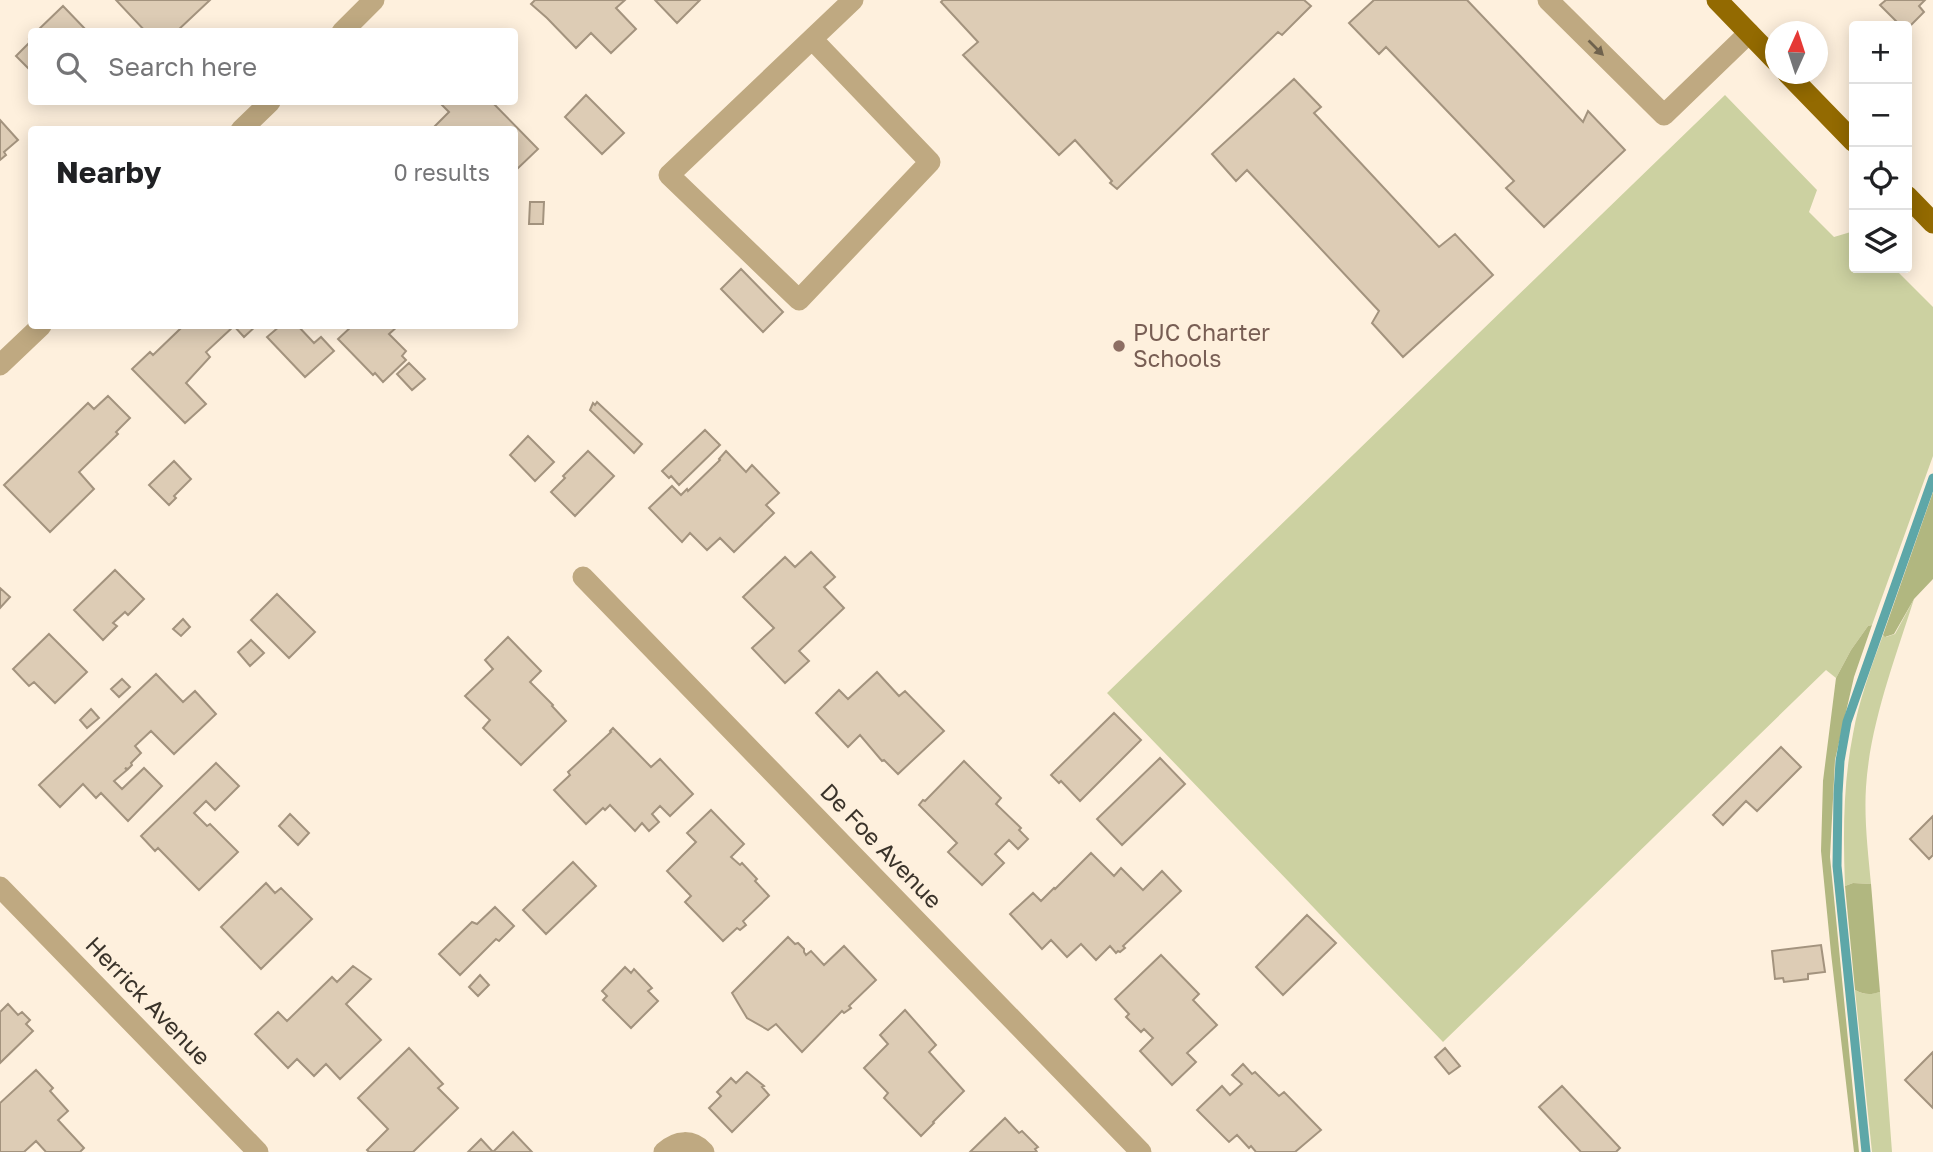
<!DOCTYPE html>
<html lang="en">
<head>
<meta charset="utf-8">
<style>
  body { margin:0; font-family:"Golos Text",sans-serif; background:#f6f6f6; color:#202124 }
  .controls { position:absolute; right:21px; top:21px; display:grid; overflow:hidden; border-radius:7px; box-shadow:0 4px 18px #0003 }
  .controls button { width:63px; height:63px; display:grid; place-items:center; padding:0; border:0; border-bottom:2px solid #e0e0e0; background:#fff; color:#202124; font:35px sans-serif }
  .compass { position:absolute; left:1765px; top:21px; width:63px; height:63px; border-radius:50%; background:#fff; box-shadow:0 4px 18px #0003; rotate:3deg }
  .list { margin:0; padding:0; list-style:none }
  h2 { display:flex; justify-content:space-between; align-items:center; height:91px; margin:0; padding:0 28px; font-size:30px }
  h2 small { font-size:23px; font-weight:400; color:#757577 }
  .icon { flex:none; width:38px; height:38px; fill:none; stroke:currentColor; stroke-width:2; stroke-linecap:round; stroke-linejoin:round }
  .map { position:relative; flex:none; width:1933px; height:1152px; overflow:hidden }
  .search { position:absolute; background:#fff; box-shadow:0 4px 18px #0003; left:28px; top:28px; width:490px; height:77px; display:flex; align-items:center; gap:18px; box-sizing:border-box; padding:0 24px; border-radius:7px; color:#757577; font-size:26px }
  .panel { position:absolute; background:#fff; box-shadow:0 4px 18px #0003; left:28px; top:126px; width:490px; height:203px; border-radius:7px }
  .map>svg:first-child { display:block }
  .green { fill:#ccd1a1 }
  .forest { fill:#b1b780 }
  .lines { fill:none; stroke-linecap:round; stroke-linejoin:round }
  .stream { stroke:#5ea7a8; stroke-width:9 }
  .building { fill:#ddccb5; stroke:#a3937e; stroke-width:2 }
  .minor { stroke:#bfa981; stroke-width:21 }
  .major { stroke:#936a01; stroke-width:21 }
  .oneway { fill:#6f624d }
  .education-dot { fill:#8d6e63; stroke:#fef0dd; stroke-width:2.5 }
  .labels { text-anchor:middle; stroke-width:6; stroke-linejoin:round; paint-order:stroke }
  .education-label { font-size:23px; fill:#785e54; stroke:#fef0dd; text-anchor:start }
  .street-label { font-size:23px; fill:#3a332a; stroke:#fef0dd }
</style>
</head>
<body>
<div class="map">
<svg width="1933" height="1152" viewBox="0 0 1933 1152">
  <rect width="100%" height="100%" fill="#fef0dd"/>
  <!-- green -->
  <path class="green" d="M1725 95 1817 190 1809 212 1834 237 1854 231V268H1894L1933 307V456L1872 625 1868 626 1851 650 1836 678 1826 670 1443 1042 1107 693Z
    M1914 599C1895 659 1870 724 1866 787 1864 819 1868 852 1871 884L1853 883 1845 886C1843 835 1843 784 1853 734 1859 700 1871 668 1883 635L1886 637 1895 634Z
    M1855 990C1864 995 1870 995 1880 992L1892 1152H1872Z"/>
  <!-- forest -->
  <path class="forest" d="M1933 492V579L1914 599 1894 634 1885 637 1883 635Z
    M1872 625 1854 677 1835 760 1830 857 1859 1152H1854L1831 953 1821 851 1823 781 1836 678 1851 650 1868 626Z
    M1853 883 1871 884 1880 992C1871 995 1864 995 1855 990L1845 886Z"/>
  <g class="lines">
    <!-- stream -->
    <path class="stream" d="M1866 1152 1837 866 1838 794 1840 761 1847 722 1933 478"/>
  </g>
  <!-- building -->
  <path class="building" d="M116 0H210L176 32H146Z
    M535 0H625L616 8 636 29 611 53 591 33 576 48 547 18 531 4Z
    M655 0H700L677 23Z
    M943 0H1304L1311 6 1282 35 1278 32 1117 189 1110 183 1112 181 1075 140 1059 155 963 55 978 42 941 2Z
    M1374 0H1467L1583 122 1588 111 1625 150 1544 227 1506 188 1514 181 1386 47 1379 54 1349 23Z
    M1886 0H1925L1919 6 1924 12 1907 29V26H1898L1896 24 1897 22 1880 5Z
    M63 6 88 32H36Z
    M32 36V72L16 56 31 41 29 39Z
    M1294 79 1321 107 1314 113 1439 247 1455 234 1493 275 1403 357 1372 323 1379 311 1247 170 1236 181 1212 154Z
    M586 95 624 133 602 154 565 117Z
    M439 102H492L538 149 514 172V130H431L449 112Z
    M0 120 18 140 4 152 6 155 0 160Z
    M530 202H544L543 224H529Z
    M741 269 783 312 763 332 721 289Z
    M176 326H256L244 337 234 326 206 352 210 357 186 383 206 404 185 423 132 369 150 352 153 355 180 329Z
    M280 326H298L314 343 321 337 334 351 305 377 267 337Z
    M352 326H398L389 334 406 351 402 356 406 360 383 382 375 373 373 375 338 339Z
    M409 363 425 379 412 390 397 374Z
    M108 396 130 418 116 432 118 434 79 472 94 489 50 532 4 485 88 403 94 409Z
    M597 402 642 444 634 453 590 410 593 403 595 405Z
    M705 430 720 445 679 485 671 476 669 478 662 471Z
    M528 436 554 462 535 481 510 455Z
    M588 451 614 476 575 516 551 492 565 478 563 476Z
    M726 451 746 472 752 465 779 493 766 505 774 513 734 552 720 538 707 550 690 533 682 542 649 508 672 486 681 495 687 489 688 491 720 460 719 459Z
    M174 461 191 479 174 496 176 498 169 505 149 485Z
    M811 552 835 577 824 587 844 608 799 651 809 661 785 683 752 648 774 628 743 597 785 557 795 567Z
    M115 570 144 599 128 615 125 612 113 623 117 626 103 640 74 610Z
    M0 588 10 597 0 608Z
    M277 594 315 632 289 658 251 620Z
    M183 619 190 627 181 636 173 629Z
    M49 634 87 672 55 703 34 682 29 686 13 669Z
    M508 637 541 671 530 682 553 705 552 706 566 721 521 765 483 728 490 720 465 696 493 669 485 660Z
    M251 640 264 653 250 666 238 652Z
    M877 672 899 696 905 691 944 731 898 774 884 760 882 761 860 735 848 747 816 713 839 690 848 699Z
    M156 674 183 702 195 691 216 714 174 754 151 731 135 746 141 753 131 763 132 765 128 769 125 768 127 770 114 781 122 789 144 768 162 786 128 821 101 793 96 798 83 784 60 807 39 785Z
    M122 679 130 687 119 697 111 689Z
    M91 709 99 718 87 728 80 720Z
    M1114 713 1141 740 1080 801 1061 781 1059 783 1051 775Z
    M613 728 651 767 660 759 693 794 670 816 660 806 652 814 659 822 649 831 642 823 635 831 610 805 605 810 603 808 586 824 554 790 570 775 568 772 611 732 610 731Z
    M1781 747 1801 767 1757 811 1746 801 1723 825 1713 815Z
    M1160 758 1185 784 1122 845 1097 819Z
    M964 761 1001 798 996 804 1021 828 1019 830 1028 839 1018 849 1009 840 995 854 1004 863 982 885 948 852 957 843 919 805 923 800 925 801Z
    M216 763 239 786 215 810 206 801 194 813 207 826 210 824 238 852 199 890 158 848 155 851 141 836Z
    M711 810 744 844 731 857 740 865 742 863 757 879 755 881 769 896 743 921 746 925 740 930 737 928 723 941 685 902 691 896 667 871 696 842 687 833Z
    M290 814 309 833 298 845 279 826Z
    M1933 816V855L1929 859 1910 839Z
    M1091 853 1114 876 1121 868 1143 890 1162 871 1181 891 1123 946 1125 948 1120 952 1118 951 1116 953 1110 946 1096 960 1081 944 1067 957 1051 940 1042 949 1010 914 1033 893 1041 901 1054 888 1055 889Z
    M573 862 596 886 546 934 523 910Z
    M266 883 275 893 281 888 312 919 261 969 221 927Z
    M495 907 514 926 499 941 496 939 460 975 439 954 472 922 477 924Z
    M1307 915 1336 943 1283 995 1256 967Z
    M788 937 795 944 798 943 804 949V952L806 955 811 951 824 965 844 946 876 980 849 1006 851 1008 844 1013 842 1011 802 1052 776 1024 768 1030 747 1018 732 993Z
    M1821 945 1825 972 1808 974V979L1784 982 1783 978 1775 979 1772 951Z
    M1161 955 1199 994 1193 1000 1217 1025 1187 1053 1196 1062 1172 1085 1140 1051 1153 1038 1144 1029 1141 1032 1126 1017 1129 1014 1115 999Z
    M353 966 371 979 346 1004 381 1040 340 1079 326 1064 314 1076 297 1059 288 1068 255 1034 278 1012 287 1021 332 977 337 982Z
    M625 967 631 973 634 969 652 988 648 991 658 1001 631 1028 603 1000 607 996 602 991Z
    M480 975 489 985 478 996 469 987Z
    M8 1004 18 1015 22 1012 30 1020 26 1024 33 1031 0 1063V1012Z
    M905 1010 936 1045 929 1052 964 1091 933 1122 934 1123 921 1136 884 1098 888 1093 864 1068 888 1044 880 1035Z
    M409 1048 443 1084 438 1088 458 1108 413 1152H369L367 1150 388 1129 358 1098Z
    M1445 1048 1460 1066 1449 1074 1435 1057Z
    M1933 1052V1108L1905 1080Z
    M1243 1064 1252 1074 1255 1072 1279 1096 1284 1092 1321 1130 1295 1152H1256L1251 1146 1249 1148 1237 1135 1229 1142 1197 1110 1222 1086 1230 1095 1242 1084 1232 1075Z
    M36 1070 53 1088 50 1091 68 1111 58 1120 84 1148 80 1152H46L36 1141 24 1152H0V1103Z
    M747 1072 764 1086 762 1087 769 1095 732 1132 709 1108 721 1096 717 1092 731 1078 736 1083Z
    M1562 1086 1620 1148 1616 1152H1581L1539 1107Z
    M1005 1118 1019 1133 1022 1131 1038 1147 1035 1149 1037 1152H970Z
    M513 1132 532 1152H468L481 1139 493 1152Z"/>
  <g class="lines">
    <!-- minor -->
    <path class="minor" d="M1548 0 1664 115 1749 33
      M342 32 374 0
      M812 39 930 162 799 300 669 175 853 0
      M241 130 270 102
      M0 365 41 326
      M583 577 1141 1152
      M0 887 258 1152
      M664 1152C677 1140 692 1139 704 1152"/>
    <!-- major -->
    <path class="major" d="M1717 0 1776 61
      M1788 74 1854 142
      M1907 196 1933 223"/>
  </g>
  <!-- one-way arrows -->
  <defs><path id="oneway-solid" d="M-6-.8H1V-3.2L6.5 0L1 3.2V.8H-6Z" transform="scale(1.75)"/></defs>
  <use class="oneway" href="#oneway-solid" transform="translate(1596 48) rotate(45)"/>
  <!-- markers -->
  <circle class="education-dot" cx="1119" cy="346" r="7"/>
  <g class="labels">
    <!-- education labels -->
    <g class="education-label">
      <text x="1133" y="341">PUC Charter<tspan x="1133" dy="26">Schools</tspan></text>
    </g>
    <!-- street labels -->
    <g class="street-label">
      <text transform="translate(881 846) rotate(46)" y="8">De Foe Avenue</text>
      <text transform="translate(148 1001) rotate(46)" y="8">Herrick Avenue</text>
    </g>
  </g>
</svg>
<div class="controls">
<button>+</button>
<button>−</button>
<button><svg class="icon" aria-label="locate" viewBox="0 0 24 24"><circle cx="12" cy="12" r="6"/><path d="M12 2v4M12 18v4M2 12h4M18 12h4"/></svg></button>
<button><svg class="icon" aria-label="layers" viewBox="0 0 24 24"><path d="M12 4l9 5-9 5-9-5zM3 14l9 5 9-5"/></svg></button>
</div>
<svg class="compass" viewBox="-18 -18 36 36"><path d="M0-13l5 13h-10z" fill="#e53935"/><path d="M0 13l5-13h-10z" fill="#757577"/></svg>
<div class="search"><svg class="icon" aria-label="search" viewBox="0 0 24 24"><circle cx="10" cy="10" r="6"/><path d="M15 15l6 6"/></svg>Search here</div>
<section class="panel">
<h2>Nearby<small>0 results</small></h2>
<ul class="list">
</ul>
</section>
</div>
</body>
</html>
